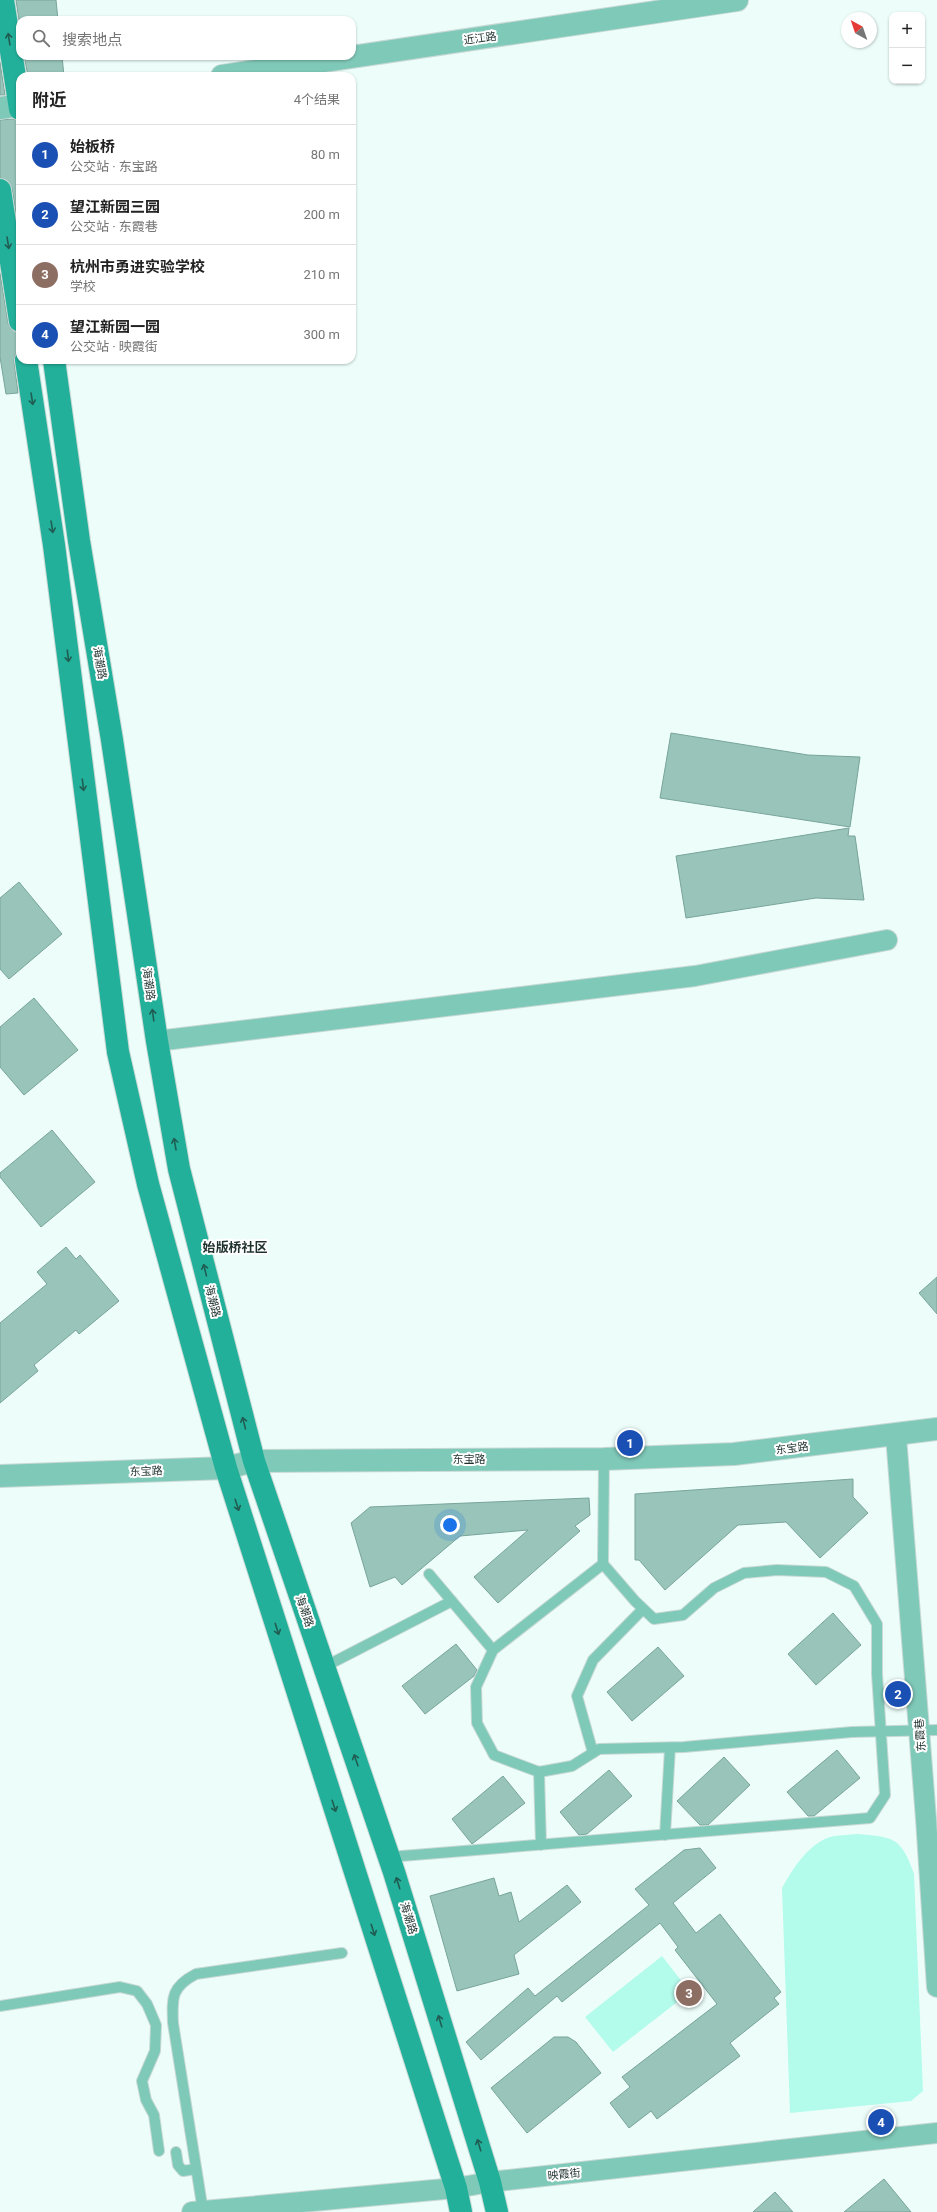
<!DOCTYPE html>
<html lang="zh">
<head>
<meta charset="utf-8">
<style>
  body { margin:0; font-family:Roboto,"Noto Sans SC",sans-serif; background:#f6f6f6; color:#222 }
  .controls { position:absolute; right:12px; top:12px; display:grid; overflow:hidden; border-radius:8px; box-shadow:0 1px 3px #0004 }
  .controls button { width:36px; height:36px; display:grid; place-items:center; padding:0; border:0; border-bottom:1px solid #e0e0e0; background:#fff; color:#222; font:20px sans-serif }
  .compass { position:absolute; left:841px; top:12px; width:36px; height:36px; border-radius:50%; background:#fff; box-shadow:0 1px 3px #0004; rotate:320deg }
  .you { position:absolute; left:450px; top:1525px; width:14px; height:14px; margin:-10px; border:3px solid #fff; border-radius:50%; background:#1a73e8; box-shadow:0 0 0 6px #1a73e833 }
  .badge { display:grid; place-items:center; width:26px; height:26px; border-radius:50%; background:#387c6f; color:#fff; font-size:13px; font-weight:700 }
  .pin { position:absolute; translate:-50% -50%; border:2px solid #fff; box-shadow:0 1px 4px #0006 }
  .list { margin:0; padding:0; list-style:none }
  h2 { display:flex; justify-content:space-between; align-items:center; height:52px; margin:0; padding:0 16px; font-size:17px }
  h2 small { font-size:13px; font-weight:400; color:#767676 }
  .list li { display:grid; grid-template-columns:26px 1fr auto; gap:12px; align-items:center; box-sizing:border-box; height:60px; padding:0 16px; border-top:1px solid #e0e0e0 }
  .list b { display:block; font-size:15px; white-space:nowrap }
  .list p { margin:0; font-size:13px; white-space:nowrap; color:#767676 }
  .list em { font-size:13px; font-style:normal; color:#767676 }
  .icon { flex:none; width:22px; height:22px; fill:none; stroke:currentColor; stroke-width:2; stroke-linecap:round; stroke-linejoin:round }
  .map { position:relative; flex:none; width:937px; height:2212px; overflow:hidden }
  .search { position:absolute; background:#fff; box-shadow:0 1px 3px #0004; left:16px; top:16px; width:340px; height:44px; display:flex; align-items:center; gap:10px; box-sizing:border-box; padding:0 14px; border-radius:12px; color:#767676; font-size:15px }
  .panel { position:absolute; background:#fff; box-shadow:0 1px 3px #0004; left:16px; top:72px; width:340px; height:292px; border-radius:12px }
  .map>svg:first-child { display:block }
  .green { fill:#b3fbeb }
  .building { fill:#98c4ba; stroke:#79a49a }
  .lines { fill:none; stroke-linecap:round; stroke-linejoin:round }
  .service-casing { stroke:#c8d9d5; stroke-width:12 }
  .minor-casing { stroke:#c8d9d5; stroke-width:22 }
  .tertiary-casing { stroke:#c8d9d5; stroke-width:24 }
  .secondary-casing { stroke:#c8d9d5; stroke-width:24 }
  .service { stroke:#7fc9b9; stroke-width:10 }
  .minor { stroke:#7fc9b9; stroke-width:20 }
  .tertiary { stroke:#7fc9b9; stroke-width:22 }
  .secondary { stroke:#22b09a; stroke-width:22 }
  .oneway { stroke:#205d53 }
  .labels { text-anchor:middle; stroke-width:4; stroke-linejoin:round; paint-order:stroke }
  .street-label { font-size:11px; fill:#1f312d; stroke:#fff }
  .quarter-label { font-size:13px; font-weight:bold; fill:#1f312d; stroke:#fff }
</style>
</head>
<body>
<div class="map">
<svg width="937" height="2212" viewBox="0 0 937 2212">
  <rect width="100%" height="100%" fill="#edfefa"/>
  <!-- green -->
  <path class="green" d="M857 1834C894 1837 901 1837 914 1874L923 2091 911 2101 790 2113 782 1888C793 1868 810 1841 834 1836 842 1835 849 1835 857 1834Z
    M662 1956 690 1992 613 2052 585 2017Z"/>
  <!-- building -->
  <path class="building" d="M16 0H56L58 20H19Z
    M24 56H62L64 76H28Z
    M0 62 5 95H0Z
    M13 119 20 121V238L12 188 9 182 0 178V120Z
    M0 273 8 323 11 329 20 333V349L15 355 14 361 18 393 6 394 0 357Z
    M671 733 808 755 860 757 850 827 660 798Z
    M849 828 848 836H855L864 900 816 898 686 918 676 856Z
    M19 882 62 934 9 979 0 969V898Z
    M34 998 78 1050 24 1095 0 1067V1027Z
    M52 1130 95 1182 41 1227 0 1177V1173Z
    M66 1247 76 1259 80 1255 119 1301 79 1334 76 1330 34 1365 38 1371 0 1403V1323L47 1284 37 1272Z
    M937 1277V1314L919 1293Z
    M853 1479V1497L868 1513 820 1558 786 1522 738 1525 665 1590 639 1560H635V1494Z
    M589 1498 590 1515 575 1526 580 1531 498 1603 474 1577 528 1530 460 1536 402 1585 395 1577 370 1587 351 1523 370 1507Z
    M833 1613 861 1645 816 1685 788 1654Z
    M456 1644 477 1670 474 1676 425 1714 402 1686Z
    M658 1647 684 1676 632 1721 607 1692Z
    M837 1750 860 1778 814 1816H808L787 1792Z
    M724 1757 750 1785 708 1825H700L677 1801Z
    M609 1770 632 1796 587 1834 579 1835 560 1812Z
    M503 1776 525 1803 472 1844 452 1819Z
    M700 1848 716 1868 673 1903 696 1933 720 1914 781 1992 774 1998 779 2004 730 2043 740 2056 657 2119 651 2111 629 2128 610 2103 630 2087 622 2077 717 2004 675 1950 678 1947 660 1923 562 2002 557 1996 481 2060 466 2042 528 1988 535 1996 649 1905 635 1889 684 1850Z
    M494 1878 499 1896 511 1892 519 1922 567 1885 581 1902 514 1955 519 1974 457 1991 430 1896Z
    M554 2037H568L576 2042 601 2073 527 2133 491 2088Z
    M884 2179 911 2212H844Z
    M775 2192 793 2212H753Z"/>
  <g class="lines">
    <defs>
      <path id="service" d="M604 1459 603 1564 493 1650 476 1687 477 1723 494 1755 539 1772 572 1766 599 1749 684 1747 852 1732 937 1730
        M429 1574 493 1650
        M324 1667 452 1601
        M593 1753 577 1696 593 1660 643 1609
        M539 1772 541 1845
        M665 1835 670 1748
        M389 1857 870 1818 885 1795 877 1674V1624L854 1586 826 1572 777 1570 744 1573 714 1588 683 1615 654 1619 635 1601 603 1564
        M0 2006 120 1987 137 1991 147 2004 156 2025 155 2051 142 2081 146 2100 154 2115 159 2151
        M176 2152 178 2165 183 2171 196 2169
        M203 2211 173 2023C172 1998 171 1987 196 1974L342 1953"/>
      <path id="minor" d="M157 1041 695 976 887 940
        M896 1436 926 1819 937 1987
        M192 2212 456 2188 490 2182 937 2133"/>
      <path id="tertiary" d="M222 76 737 0
        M0 108 20 105
        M0 1476 226 1468 254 1461 604 1459 734 1454 937 1429"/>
      <path id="secondary" d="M3 0 20 109
        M0 190 20 321
        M26 360 54 545 118 1052 148 1184 226 1468 456 2188 461 2212
        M54 360 79 541 112 740 157 1041 179 1169 254 1461 394 1872 490 2182 497 2212"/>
    </defs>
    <!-- service casing -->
    <use href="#service" class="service-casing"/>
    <!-- minor casing -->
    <use href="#minor" class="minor-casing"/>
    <!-- tertiary casing -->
    <use href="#tertiary" class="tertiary-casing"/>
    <!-- secondary casing -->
    <use href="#secondary" class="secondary-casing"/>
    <!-- service -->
    <use href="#service" class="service"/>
    <!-- minor -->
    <use href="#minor" class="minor"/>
    <!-- tertiary -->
    <use href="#tertiary" class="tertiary"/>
    <!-- secondary -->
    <use href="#secondary" class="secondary"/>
  </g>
  <!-- one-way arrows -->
  <defs><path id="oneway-shaft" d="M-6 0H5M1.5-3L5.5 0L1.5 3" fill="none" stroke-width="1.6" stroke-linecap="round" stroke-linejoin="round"/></defs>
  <g class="oneway">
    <use href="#oneway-shaft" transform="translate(9 39) rotate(-99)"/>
    <use href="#oneway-shaft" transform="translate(8 243) rotate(81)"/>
    <use href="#oneway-shaft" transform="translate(32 399) rotate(81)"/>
    <use href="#oneway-shaft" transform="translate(52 527) rotate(81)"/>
    <use href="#oneway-shaft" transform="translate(68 656) rotate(83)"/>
    <use href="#oneway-shaft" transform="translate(83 785) rotate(83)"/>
    <use href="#oneway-shaft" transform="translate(153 1015) rotate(-98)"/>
    <use href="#oneway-shaft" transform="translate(175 1144) rotate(-100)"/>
    <use href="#oneway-shaft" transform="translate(205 1270) rotate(-104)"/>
    <use href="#oneway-shaft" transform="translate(244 1423) rotate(-104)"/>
    <use href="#oneway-shaft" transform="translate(237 1505) rotate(72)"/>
    <use href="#oneway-shaft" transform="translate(277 1629) rotate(72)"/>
    <use href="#oneway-shaft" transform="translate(356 1760) rotate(-109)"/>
    <use href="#oneway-shaft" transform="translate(334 1806) rotate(72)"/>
    <use href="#oneway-shaft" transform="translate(398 1883) rotate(-107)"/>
    <use href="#oneway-shaft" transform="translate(373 1930) rotate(72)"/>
    <use href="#oneway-shaft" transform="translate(440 2021) rotate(-107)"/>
    <use href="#oneway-shaft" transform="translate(479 2145) rotate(-107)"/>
  </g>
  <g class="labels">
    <!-- street labels -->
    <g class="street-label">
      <text transform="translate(480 38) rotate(-8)" y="4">近江路</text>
      <text transform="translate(100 663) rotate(80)" y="4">海潮路</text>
      <text transform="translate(149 984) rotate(82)" y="4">海潮路</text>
      <text transform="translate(213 1301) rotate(76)" y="4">海潮路</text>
      <text transform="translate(792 1448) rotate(-7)" y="4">东宝路</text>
      <text x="469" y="1463">东宝路</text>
      <text transform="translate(146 1471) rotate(-2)" y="4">东宝路</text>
      <text transform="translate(305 1611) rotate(71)" y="4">海潮路</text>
      <text transform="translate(920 1735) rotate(-94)" y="4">东霞巷</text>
      <text transform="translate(409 1918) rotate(73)" y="4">海潮路</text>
      <text transform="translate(564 2174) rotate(-6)" y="4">映霞街</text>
    </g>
    <!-- quarter labels -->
    <g class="quarter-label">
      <text x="235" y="1252">始版桥社区</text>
    </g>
  </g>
</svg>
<div class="controls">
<button>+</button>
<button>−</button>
</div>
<svg class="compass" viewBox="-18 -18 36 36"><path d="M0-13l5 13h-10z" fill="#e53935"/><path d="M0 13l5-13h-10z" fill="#767676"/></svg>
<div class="you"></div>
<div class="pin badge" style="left:630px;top:1443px;background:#1a4fb4">1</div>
<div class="pin badge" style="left:898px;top:1694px;background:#1a4fb4">2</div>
<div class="pin badge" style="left:689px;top:1993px;background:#8d6e63">3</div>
<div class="pin badge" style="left:881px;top:2122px;background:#1a4fb4">4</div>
<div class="search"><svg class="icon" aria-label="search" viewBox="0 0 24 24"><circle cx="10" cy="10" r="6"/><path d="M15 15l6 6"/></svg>搜索地点</div>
<section class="panel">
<h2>附近<small>4个结果</small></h2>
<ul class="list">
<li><span class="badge" style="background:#1a4fb4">1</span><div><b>始板桥</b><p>公交站 · 东宝路</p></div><em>80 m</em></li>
<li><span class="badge" style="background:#1a4fb4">2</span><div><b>望江新园三园</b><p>公交站 · 东霞巷</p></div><em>200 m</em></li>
<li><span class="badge" style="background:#8d6e63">3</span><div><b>杭州市勇进实验学校</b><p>学校</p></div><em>210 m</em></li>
<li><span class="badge" style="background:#1a4fb4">4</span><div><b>望江新园一园</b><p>公交站 · 映霞街</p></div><em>300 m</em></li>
</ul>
</section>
</div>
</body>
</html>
